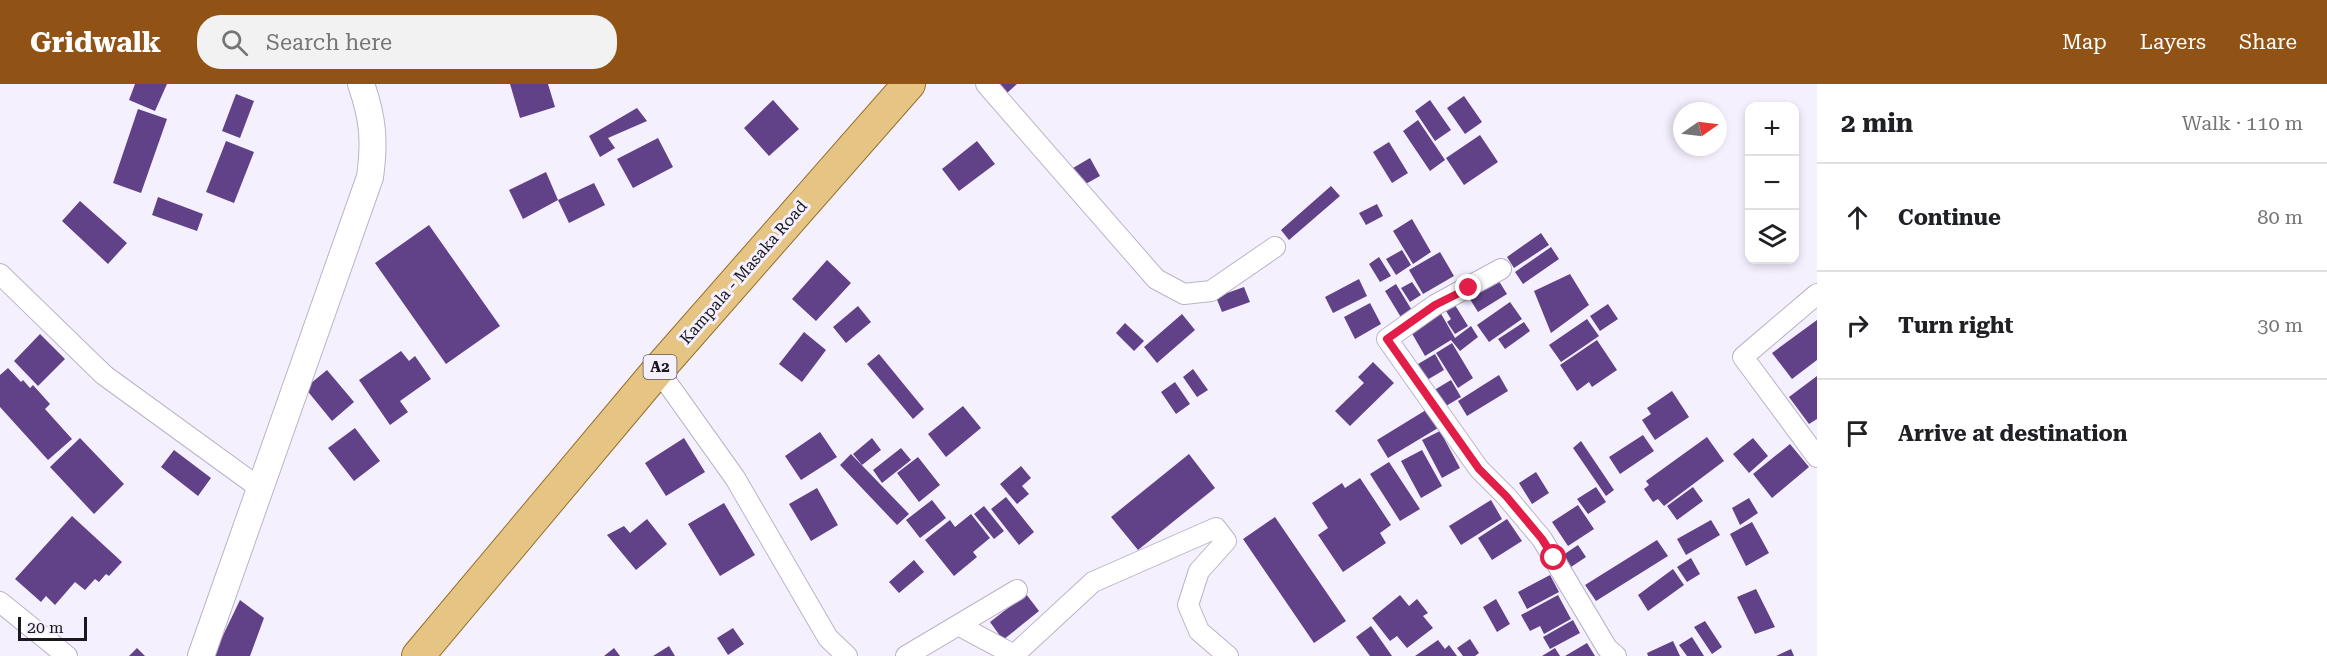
<!DOCTYPE html>
<html lang="en">
<head>
<meta charset="utf-8">
<style>
  body { margin:0; font-family:"Roboto Serif",serif; background:#f2f2f2; color:#202124 }
  .controls { position:absolute; right:18px; top:18px; display:grid; overflow:hidden; border-radius:12px; box-shadow:0 3px 9px #0003 }
  .controls button { width:54px; height:54px; display:grid; place-items:center; padding:0; border:0; border-bottom:2px solid #e0e0e0; background:#fff; color:#202124; font:30px sans-serif }
  .compass { position:absolute; left:1673px; top:18px; width:54px; height:54px; border-radius:50%; background:#fff; box-shadow:0 3px 9px #0003; rotate:76deg }
  .scale { position:absolute; left:18px; bottom:15px; width:69px; box-sizing:border-box; padding-left:6px; border:3px solid #1a181e; border-top:0; font-size:16px; line-height:21px; white-space:nowrap; color:#1a181e; -webkit-text-stroke:4px #f5f0fe; paint-order:stroke }
  .stop { position:absolute; width:18px; height:18px; margin:-14px; border:4px solid #e11d48; border-radius:50%; background:#fff }
  .stop.end { background:#e11d48; border-color:#fff; box-shadow:0 2px 6px #0008 }
  .list { margin:0; padding:0; list-style:none }
  h2 { display:flex; justify-content:space-between; align-items:center; height:78px; margin:0; padding:0 24px; font-size:26px }
  h2 small { font-size:20px; font-weight:400; color:#757577 }
  .list li { display:grid; grid-template-columns:39px 1fr auto; gap:18px; align-items:center; box-sizing:border-box; height:108px; padding:0 24px; border-top:2px solid #e0e0e0 }
  .list b { display:block; font-size:22px; white-space:nowrap }
  .list em { font-size:20px; font-style:normal; color:#757577 }
  .icon { flex:none; width:33px; height:33px; fill:none; stroke:currentColor; stroke-width:2; stroke-linecap:round; stroke-linejoin:round }
  .map { position:relative; flex:none; width:1817px; height:572px; overflow:hidden }
  header { display:flex; align-items:center; gap:36px; box-sizing:border-box; height:84px; padding:0 30px; background:#905315; color:#fff }
  header strong { font-size:28px }
  nav { display:flex; gap:33px; margin-inline-start:auto; font-size:21px }
  .search { width:420px; height:54px; background:#f2f2f2; display:flex; align-items:center; gap:15px; box-sizing:border-box; padding:0 21px; border-radius:24px; color:#757577; font-size:22px }
  main { display:flex }
  aside { flex:1; background:#fff }
  .map>svg:first-child { display:block }
  .building { fill:#614288 }
  .lines { fill:none; stroke-linecap:round; stroke-linejoin:round }
  .minor-casing { stroke:#bab4c6; stroke-width:22 }
  .tertiary-casing { stroke:#bab4c6; stroke-width:28 }
  .primary-casing { stroke:#94702b; stroke-width:34 }
  .minor { stroke:#fff; stroke-width:20 }
  .tertiary { stroke:#fff; stroke-width:26 }
  .primary { stroke:#e6c584; stroke-width:32 }
  .route { stroke:#e11d48; stroke-width:8 }
  .labels { text-anchor:middle; stroke-width:6; stroke-linejoin:round; paint-order:stroke }
  .shield { fill:#f5f0fe; stroke:#5c5961; stroke-width:1.5 }
  .shield-label { font-size:15px; font-weight:bold; fill:#1a181e }
  .street-label { font-size:16px; fill:#1a181e; stroke:#f5f0fe }
</style>
</head>
<body>
<header>
<strong>Gridwalk</strong>
<div class="search"><svg class="icon" aria-label="search" viewBox="0 0 24 24"><circle cx="10" cy="10" r="6"/><path d="M15 15l6 6"/></svg>Search here</div>
<nav><a>Map</a><a>Layers</a><a>Share</a></nav>
</header>
<main>
<div class="map">
<svg width="1817" height="572" viewBox="0 0 1817 572">
  <rect width="100%" height="100%" fill="#f5f0fe"/>
  <!-- building -->
  <path class="building" d="M135 0H167L155 27 129 16Z
    M510 0H548L555 23 520 34Z
    M999 0H1017L1007 9Z
    M236 10 254 17 240 54 222 47Z
    M1464 12 1482 38 1465 50 1447 24Z
    M773 16 799 45 769 72 744 44Z
    M1430 16 1451 46 1435 57 1415 27Z
    M637 24 647 37 608 54 615 64 600 73 589 52Z
    M138 25 167 35 141 109 113 99Z
    M1418 36 1445 76 1430 87 1403 47Z
    M1480 51 1498 78 1464 101 1446 74Z
    M658 54 673 83 633 104 617 75Z
    M226 57 254 68 234 119 206 108Z
    M977 57 995 80 959 107 942 85Z
    M1389 58 1408 89 1392 99 1373 68Z
    M1090 74 1100 92 1082 102 1073 84Z
    M546 88 558 116 523 135 509 106Z
    M594 99 605 121 569 139 558 116Z
    M1331 102 1340 112 1289 156 1281 146Z
    M158 113 203 130 197 147 152 131Z
    M80 117 127 159 108 180 62 137Z
    M1377 120 1383 132 1366 141 1359 129Z
    M1412 135 1431 168 1413 180 1393 147Z
    M429 141 500 242 446 280 375 179Z
    M1541 149 1549 161 1514 184 1507 173Z
    M1551 163 1559 175 1523 200 1515 188Z
    M1402 166 1411 181 1396 191 1386 175Z
    M1440 168 1454 192 1423 210 1409 186Z
    M1379 173 1391 192 1380 198 1369 180Z
    M827 176 851 199 816 237 792 215Z
    M1570 190 1589 221 1551 249 1534 207Z
    M1497 194 1507 210 1478 228 1468 212Z
    M1359 195 1367 212 1333 229 1325 213Z
    M1412 198 1421 211 1410 218 1401 204Z
    M1396 200 1413 228 1402 235 1385 207Z
    M1244 203 1250 218 1222 228 1216 213Z
    M1510 218 1522 235 1489 258 1477 241Z
    M1370 219 1381 240 1355 255 1344 233Z
    M1608 220 1618 235 1600 247 1590 232Z
    M1455 221 1468 242 1455 250 1447 238 1451 235 1446 227Z
    M858 222 871 238 846 259 833 243Z
    M1440 228 1455 254 1471 242 1478 253 1460 267 1451 256 1425 272 1410 246Z
    M1182 230 1195 246 1157 279 1144 263Z
    M1587 235 1599 252 1561 278 1549 261Z
    M1817 236V276L1792 295 1772 269Z
    M1524 238 1530 247 1505 265 1498 255Z
    M1125 239 1144 257 1134 267 1116 249Z
    M804 248 826 266 802 298 779 280Z
    M40 250 65 275 38 302 14 277Z
    M1597 256 1617 286 1592 303 1589 298 1577 307 1560 281Z
    M1452 259 1473 294 1458 304 1436 269Z
    M401 267 409 277 415 272 431 295 400 317 408 328 390 341 359 296Z
    M879 270 924 325 913 335 867 280Z
    M1435 270 1444 286 1427 296 1418 280Z
    M1373 278 1394 299 1350 342 1335 327 1364 299 1358 293Z
    M8 284 21 298 23 296 30 304 33 301 50 320 45 325 72 355 48 376 0 323V291Z
    M1193 285 1208 306 1197 313 1183 293Z
    M327 286 354 318 332 337 305 304Z
    M1499 291 1508 307 1467 332 1458 317Z
    M1817 292V335L1809 340 1789 313Z
    M1451 296 1461 313 1441 325 1431 308Z
    M1175 298 1190 320 1176 330 1161 308Z
    M1672 307 1689 333 1655 356 1642 336 1651 330 1647 324Z
    M963 322 981 344 946 373 928 350Z
    M1426 326 1438 344 1388 374 1377 356Z
    M355 344 380 377 354 397 328 364Z
    M1440 347 1460 384 1442 394 1422 356Z
    M820 348 837 373 801 396 785 372Z
    M1643 351 1654 367 1620 390 1609 373Z
    M1707 353 1724 377 1664 422 1658 415 1653 418 1644 405 1649 401 1646 397Z
    M80 354 124 400 94 430 50 383Z
    M684 354 705 388 666 412 645 379Z
    M872 354 881 366 862 381 853 370Z
    M1753 354 1768 372 1749 389 1733 370Z
    M1581 357 1614 406 1606 412 1573 364Z
    M1790 360 1809 383 1772 414 1753 390Z
    M901 364 911 376 882 399 873 386Z
    M174 366 211 394 198 412 161 383Z
    M1422 366 1442 402 1421 414 1401 377Z
    M851 370 909 430 897 441 840 381Z
    M1189 370 1215 404 1138 466 1111 433Z
    M918 373 940 401 919 418 897 389Z
    M1389 378 1420 425 1400 437 1370 390Z
    M1021 382 1031 394 1022 402 1029 410 1017 420 1000 400Z
    M1536 388 1549 409 1532 420 1519 399Z
    M1360 394 1391 441 1380 449 1386 459 1343 488 1318 451 1328 444 1312 419 1342 399 1345 404Z
    M1596 403 1606 418 1588 430 1577 415Z
    M1693 403 1703 417 1677 436 1667 422Z
    M817 404 838 441 811 457 789 420Z
    M1006 413 1034 448 1019 461 991 425Z
    M1749 414 1758 429 1740 441 1732 424Z
    M932 416 946 434 920 454 906 436Z
    M1491 416 1502 435 1461 461 1449 442Z
    M724 419 755 471 720 492 688 440Z
    M1578 421 1594 445 1568 462 1552 438Z
    M984 422 1004 447 994 455 974 430Z
    M971 430 990 454 973 468 977 473 954 492 925 456 950 436 955 443Z
    M72 432 122 478 109 492 106 490 99 498 95 495 85 506 75 498 55 521 46 512 41 518 15 495Z
    M1275 433 1346 537 1314 559 1243 455Z
    M647 435 667 460 636 486 607 451 624 442 630 449Z
    M1507 435 1522 457 1492 476 1478 454Z
    M1711 436 1720 451 1686 471 1677 455Z
    M1752 438 1769 469 1746 482 1730 450Z
    M1657 456 1668 472 1596 517 1585 501Z
    M1578 461 1586 473 1568 485 1560 473Z
    M1691 474 1700 490 1687 498 1677 483Z
    M914 476 924 488 899 509 889 498Z
    M1673 485 1684 501 1648 527 1638 511Z
    M1550 491 1559 508 1527 525 1518 508Z
    M1756 505 1775 543 1755 550 1737 513Z
    M1026 510 1039 527 1003 556 990 538Z
    M1400 511 1409 522 1417 515 1428 529 1423 532 1433 544 1407 564 1397 552 1390 557 1372 534Z
    M1558 511 1571 535 1544 550 1540 542 1530 547 1521 531Z
    M1496 515 1510 540 1497 548 1483 523Z
    M240 516 264 534 250 572H213Z
    M1573 536 1580 549 1550 565 1543 553Z
    M1705 537 1722 563 1712 570 1694 543Z
    M1371 542 1392 572H1370L1356 553Z
    M733 544 744 560 728 571 717 554Z
    M1692 553 1704 572H1687L1679 561Z
    M1470 555 1479 569 1475 572H1463L1457 564Z
    M1438 556 1445 565 1449 561 1457 572H1415Z
    M1673 557 1680 572H1648L1647 569Z
    M1587 559 1595 572H1565Z
    M669 562 675 572H653Z
    M137 564 145 572H129Z
    M614 564 620 572H604Z
    M1555 564 1560 572H1542Z
    M1791 565 1794 572H1776Z"/>
  <g class="lines">
    <defs>
      <path id="minor" d="M986 0 1156 195 1184 210 1211 207 1275 163
        M1501 185 1435 221 1387 255 1479 385 1506 412 1542 455 1607 564 1616 572
        M0 190 104 291 261 405
        M1817 210 1743 273 1817 373
        M658 286 735 394 828 554 847 572
        M0 518 67 572
        M958 541 1014 571 1093 498 1216 444 1226 457 1199 487 1188 521 1199 547 1228 572
        M906 572 1017 506"/>
      <path id="tertiary" d="M201 572 370 93C375 57 373 34 361 0"/>
      <path id="primary" d="M418 572 658 286 909 0"/>
    </defs>
    <!-- minor casing -->
    <use href="#minor" class="minor-casing"/>
    <!-- tertiary casing -->
    <use href="#tertiary" class="tertiary-casing"/>
    <!-- primary casing -->
    <use href="#primary" class="primary-casing"/>
    <!-- minor -->
    <use href="#minor" class="minor"/>
    <!-- tertiary -->
    <use href="#tertiary" class="tertiary"/>
    <!-- primary -->
    <use href="#primary" class="primary"/>
  </g>
  <g class="lines">
    <!-- route -->
    <path class="route" d="M1469 204 1435 221 1387 255 1479 385 1506 412 1542 455 1554 474"/>
  </g>
  <g class="labels">
    <!-- shield labels -->
    <rect class="shield" x="643.5" y="271" width="33" height="24" rx="4.5"/>
    <g class="shield-label">
      <text x="660" y="288">A2</text>
    </g>
    <!-- street labels -->
    <g class="street-label">
      <text transform="translate(743 188) rotate(-49)" y="6">Kampala - Masaka Road</text>
    </g>
  </g>
</svg>
<div class="controls">
<button>+</button>
<button>−</button>
<button><svg class="icon" aria-label="layers" viewBox="0 0 24 24"><path d="M12 4l9 5-9 5-9-5zM3 14l9 5 9-5"/></svg></button>
</div>
<svg class="compass" viewBox="-18 -18 36 36"><path d="M0-13l5 13h-10z" fill="#e53935"/><path d="M0 13l5-13h-10z" fill="#757577"/></svg>
<div class="scale">20 m</div>
<div class="stop" style="left:1554px;top:474px"></div>
<div class="stop end" style="left:1469px;top:204px"></div>
</div>
<aside>
<h2>2 min<small>Walk · 110 m</small></h2>
<ul class="list">
<li><svg class="icon" aria-label="ahead" viewBox="0 0 24 24"><path d="M12 20V5M6 11l6-6 6 6"/></svg><div><b>Continue</b></div><em>80 m</em></li>
<li><svg class="icon" aria-label="right" viewBox="0 0 24 24"><path d="M7 20v-9h11M14 6l5 5-5 5"/></svg><div><b>Turn right</b></div><em>30 m</em></li>
<li><svg class="icon" aria-label="arrive" viewBox="0 0 24 24"><path d="M6 21V4h12l-3 4 3 4H6"/></svg><div><b>Arrive at destination</b></div></li>
</ul>
</aside>
</main>
</body>
</html>
